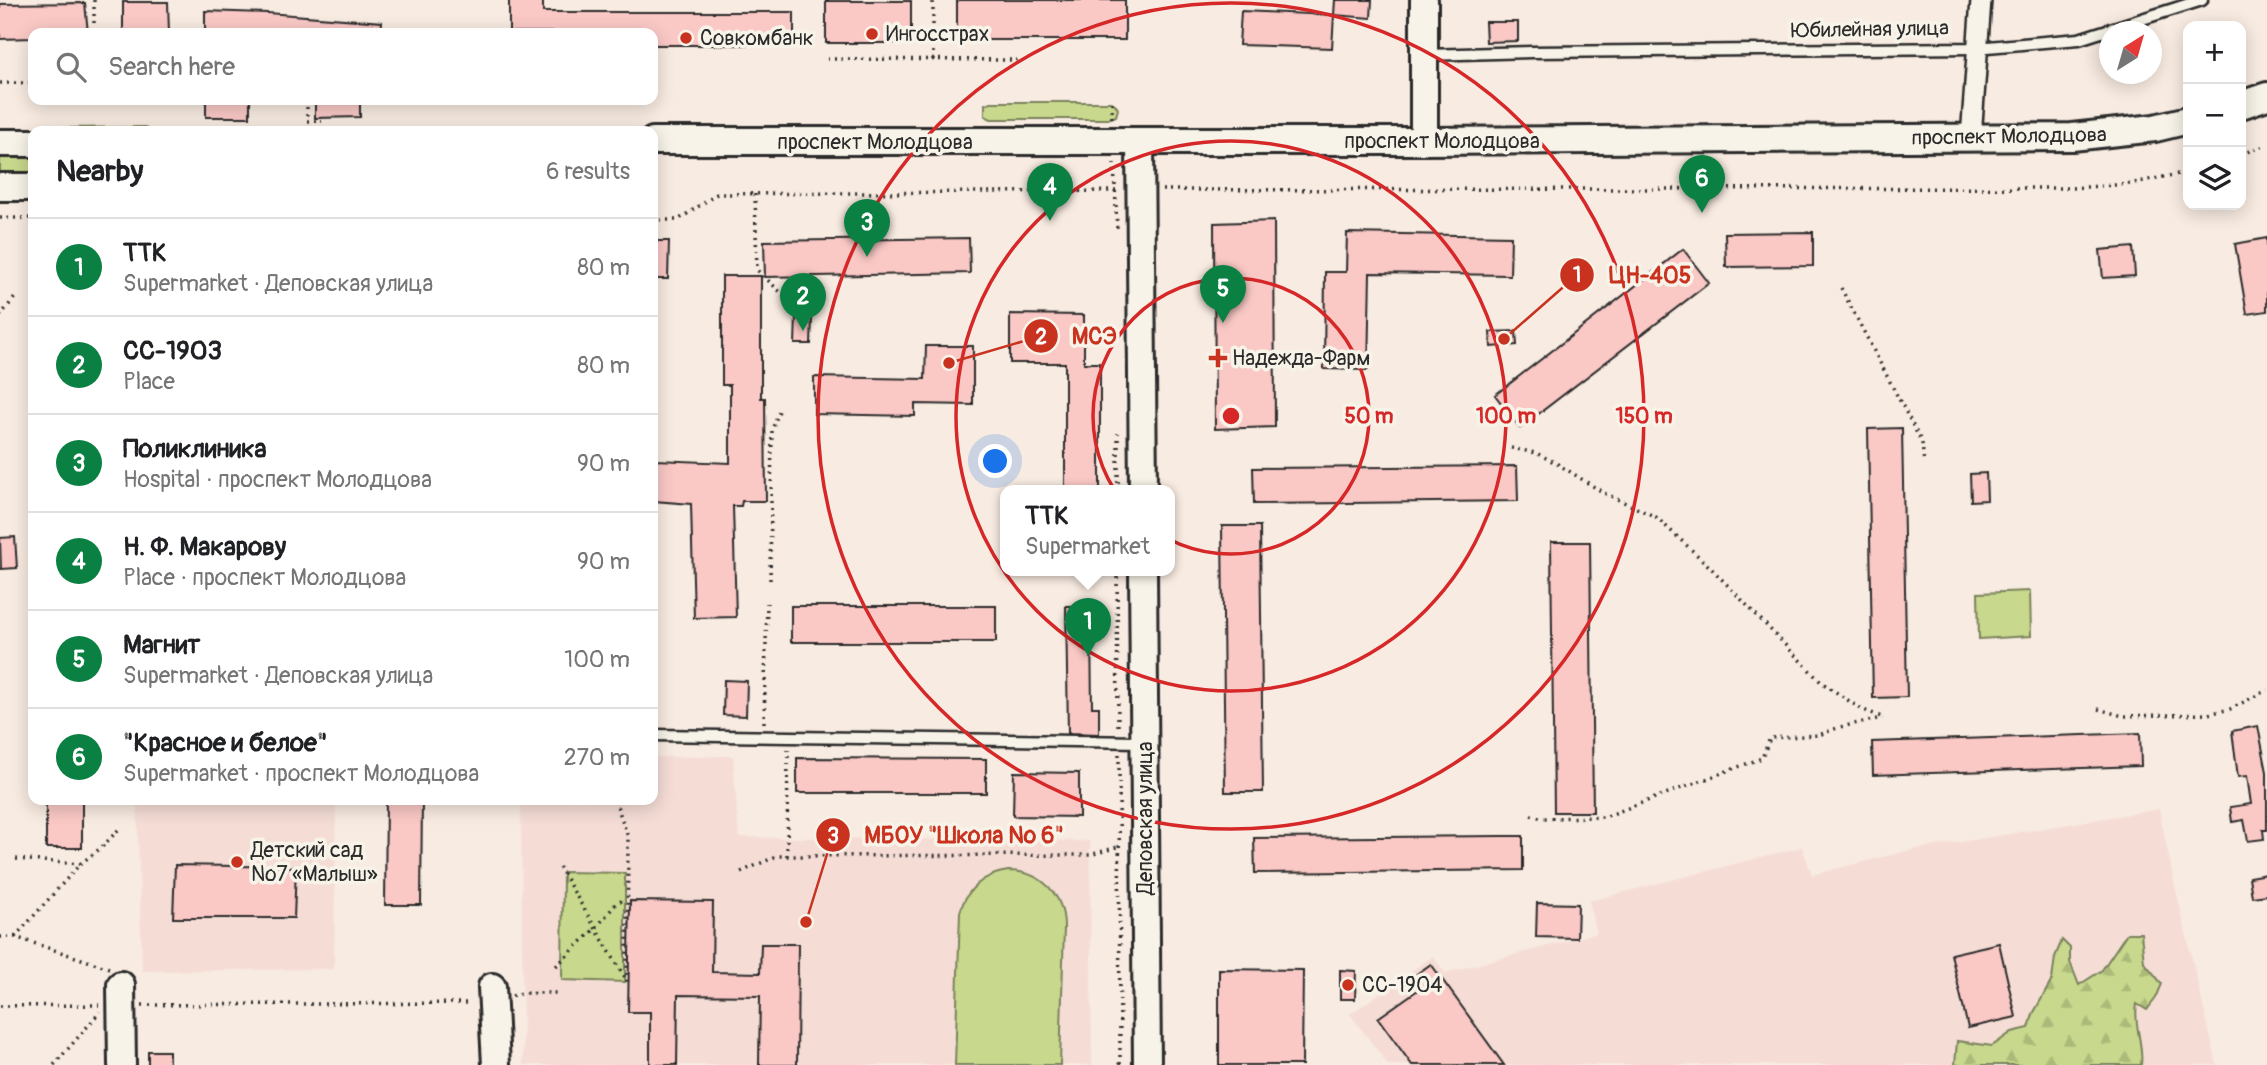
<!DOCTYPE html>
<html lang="en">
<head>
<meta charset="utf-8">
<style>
  body { margin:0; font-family:Pangolin,sans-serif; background:#f6f6f6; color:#202124 }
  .controls { position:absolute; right:21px; top:21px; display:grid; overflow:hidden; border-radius:14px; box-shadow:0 4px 18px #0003 }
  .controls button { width:63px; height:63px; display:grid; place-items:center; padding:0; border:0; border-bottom:2px solid #e0e0e0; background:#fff; color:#202124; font:35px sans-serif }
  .compass { position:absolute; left:2099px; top:21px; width:63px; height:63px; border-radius:50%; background:#fff; box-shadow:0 4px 18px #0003; rotate:37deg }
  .you { position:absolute; left:996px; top:462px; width:24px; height:24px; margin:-18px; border:5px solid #fff; border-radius:50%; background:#1a73e8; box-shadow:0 0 0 10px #1a73e833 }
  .badge { display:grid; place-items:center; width:46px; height:46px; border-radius:50%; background:#0b8043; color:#fff; font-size:23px; font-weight:700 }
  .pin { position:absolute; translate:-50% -58px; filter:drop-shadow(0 2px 4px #0008) }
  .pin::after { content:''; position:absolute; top:37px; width:24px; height:21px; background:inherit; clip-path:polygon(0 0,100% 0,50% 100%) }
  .popup { position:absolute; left:1000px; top:485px; width:175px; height:91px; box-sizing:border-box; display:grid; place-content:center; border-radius:14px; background:#fff; filter:drop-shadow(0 2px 5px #0005); font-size:23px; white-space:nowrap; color:#757577 }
  .popup b { font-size:26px; color:#202124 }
  .popup::after { content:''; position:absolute; left:50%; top:100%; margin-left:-14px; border:14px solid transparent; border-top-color:#fff }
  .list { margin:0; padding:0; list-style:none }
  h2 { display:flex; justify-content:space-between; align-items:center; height:91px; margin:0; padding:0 28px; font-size:30px }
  h2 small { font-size:23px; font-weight:400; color:#757577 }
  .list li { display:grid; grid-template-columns:46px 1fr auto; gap:21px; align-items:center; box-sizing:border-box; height:98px; padding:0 28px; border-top:2px solid #e0e0e0 }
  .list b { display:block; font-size:26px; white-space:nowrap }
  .list p { margin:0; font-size:23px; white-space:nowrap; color:#757577 }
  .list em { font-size:23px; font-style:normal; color:#757577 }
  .icon { flex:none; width:38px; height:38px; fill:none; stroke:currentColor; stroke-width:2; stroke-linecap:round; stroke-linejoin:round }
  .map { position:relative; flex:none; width:2267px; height:1065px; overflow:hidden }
  .search { position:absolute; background:#fff; box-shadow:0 4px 18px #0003; left:28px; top:28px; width:630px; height:77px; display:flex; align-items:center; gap:18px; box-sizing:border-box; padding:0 24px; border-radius:14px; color:#757577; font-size:26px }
  .panel { position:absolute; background:#fff; box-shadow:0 4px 18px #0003; left:28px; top:126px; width:630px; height:679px; border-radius:14px }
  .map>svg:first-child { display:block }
  .built { fill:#f5ddd6 }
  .green { fill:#c8d88c; stroke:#7a825c; stroke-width:2 }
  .forest { fill:url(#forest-firs); stroke:#7a825c; stroke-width:2 }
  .building { fill:#fac9c6; stroke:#2b2b2b; stroke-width:2 }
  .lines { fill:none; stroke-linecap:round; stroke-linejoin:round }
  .lane-casing { stroke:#2b2b2b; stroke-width:15 }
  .street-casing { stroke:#2b2b2b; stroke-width:24 }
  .secondary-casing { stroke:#2b2b2b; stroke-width:32 }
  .path { stroke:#2b2b2b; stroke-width:3.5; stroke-dasharray:2 5; stroke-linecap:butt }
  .lane { stroke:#f7f3e8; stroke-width:10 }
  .street { stroke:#f7f3e8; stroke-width:19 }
  .secondary { stroke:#f7f3e8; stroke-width:26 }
  .ring { fill:none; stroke:#d62828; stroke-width:3.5 }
  .poi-dot { fill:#c8321e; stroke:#f7f3e8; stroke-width:2.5 }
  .labels { text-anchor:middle; stroke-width:7; stroke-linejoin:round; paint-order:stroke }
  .street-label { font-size:21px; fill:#2b2b2b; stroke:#f7f3e8 }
  .poi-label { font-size:21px; fill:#2b2b2b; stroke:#f7f3e8; text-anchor:start }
  .centre { fill:#d62828; stroke:#f7f3e8; stroke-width:3.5 }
  .ring-label { font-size:21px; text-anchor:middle; font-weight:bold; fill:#d62828; stroke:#f7f3e8; stroke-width:7; stroke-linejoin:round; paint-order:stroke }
  .leader { fill:none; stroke:#c8321e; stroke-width:2.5 }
  .callout-dot { fill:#c8321e; stroke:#f7f3e8; stroke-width:2.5 }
  .mark-label { font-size:21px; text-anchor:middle; font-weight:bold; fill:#fff }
  .callout-label { font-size:23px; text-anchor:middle; font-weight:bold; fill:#c8321e; stroke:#f7f3e8; stroke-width:7; stroke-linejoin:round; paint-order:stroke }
</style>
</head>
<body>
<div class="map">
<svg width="2267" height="1065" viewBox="0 0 2267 1065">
  <defs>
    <pattern id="forest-firs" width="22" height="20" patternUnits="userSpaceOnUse" patternTransform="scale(1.75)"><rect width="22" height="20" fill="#c8d88c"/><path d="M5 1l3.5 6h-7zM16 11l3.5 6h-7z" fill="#acba79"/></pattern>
  </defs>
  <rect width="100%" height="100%" fill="#f8ebe1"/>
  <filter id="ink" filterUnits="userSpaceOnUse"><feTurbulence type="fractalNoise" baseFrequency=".0143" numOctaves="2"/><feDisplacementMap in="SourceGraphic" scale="14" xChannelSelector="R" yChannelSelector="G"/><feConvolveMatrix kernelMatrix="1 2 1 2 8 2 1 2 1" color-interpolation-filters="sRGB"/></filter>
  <g filter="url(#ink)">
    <!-- built -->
    <path class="built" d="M733 756 739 837 1090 841 1092 1065H523L521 800H653V757Z
      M137 800H336L334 969 142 971Z
      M2159 809 2175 886 2217 1065H1388L1350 1014 1433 956 1445 973 1597 933 1589 901 1802 847 1812 875 1906 851Z"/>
    <!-- green -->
    <path class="green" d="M991 102H1110L1115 104 1118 109 1116 116 1108 119H991L985 116V104Z
      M145 127 149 131H62L65 128Z
      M33 153V173H0V154Z
      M2030 591 2031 636 1979 639 1978 593Z
      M1008 871C1041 871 1064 894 1064 927L1060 1065H955L960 912C966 889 984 874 1008 871Z
      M563 872 625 873V982L562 980Z"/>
    <!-- forest -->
    <path class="forest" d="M2127 933H2141L2144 962 2162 984 2156 998 2147 1010 2137 1004C2133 1025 2144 1044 2141 1065H1955L1957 1041 1992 1046 2012 1032 2029 1028 2033 1014 2052 980 2055 957 2062 940 2070 948V962L2079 985 2102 970Z"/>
    <!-- building -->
    <path class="building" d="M509 0H543V12H794V45H653V33L509 32Z
      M957 0H1125V40H957Z
      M1335 0H1372L1371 18 1334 15Z
      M826 1H911V43H826Z
      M123 2H168L169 33H123Z
      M85 3 88 33H33V38L0 39V4Z
      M205 11 267 13 382 22 381 33H205Z
      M1241 11 1334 15 1332 48 1239 45Z
      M1485 22H1518V41L1486 42Z
      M206 100H250V117H206Z
      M315 100H360V117L315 118Z
      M1274 221 1275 427 1215 429 1214 223Z
      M1813 232V266L1726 267 1725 233Z
      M1347 233 1511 236 1510 275 1370 273 1368 370 1324 369 1325 272H1346Z
      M969 238 970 273 765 277 764 241Z
      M2267 238V311L2247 314 2235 244Z
      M653 241H669L668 279H653Z
      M2133 247 2135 276 2103 278 2100 250Z
      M1683 249 1709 283 1520 428 1495 395Z
      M722 276H761V398H765L766 501H742L741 506H733L736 617 694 618 691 504 654 501 656 460 730 463V385H722Z
      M1010 314 1084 315V363H1100V490H1065V363H1010Z
      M796 316 812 318 811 344H795Z
      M1516 331 1517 345 1491 347 1490 332Z
      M926 346H973V405L915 404V416L814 414V377L925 379Z
      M1902 428 1907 697 1873 698 1868 429Z
      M1517 466 1518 501 1254 504 1253 468Z
      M1986 473 1987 500 1971 501 1970 474Z
      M1222 526H1260L1263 792H1225Z
      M15 537 17 568 1 569 0 538Z
      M1551 542H1590L1593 812H1554Z
      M791 606H996V642H791Z
      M1066 606H1099V630H1091L1092 707H1099V734L1068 733Z
      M724 680 747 681 746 716 723 715Z
      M2258 726 2267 772V830H2263L2264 839 2248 841 2244 820 2232 822 2230 807 2251 804 2247 776 2238 777 2232 731Z
      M2140 733 2141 766 1873 775 1872 742Z
      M797 758 986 759V793H797Z
      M1014 772 1079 773V817L1013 816Z
      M46 800H82V848H46Z
      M386 800H422L421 905H385Z
      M1500 836H1523V870L1255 873 1254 838Z
      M175 865 296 867 294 918H173Z
      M2267 874V895L2252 897 2249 877Z
      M630 901 713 902 712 972 760 973 761 944H798L797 1065H759L760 996 678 995 677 1065H650V1012H628Z
      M1537 903 1578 904 1577 938 1536 937Z
      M1999 943 2016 1017 1968 1028 1951 954Z
      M1431 964 1504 1065H1412L1378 1018 1422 987 1414 976Z
      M1219 969 1303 970 1302 1065H1219Z
      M1340 970 1356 971 1355 999H1340Z
      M148 1051H169V1065H148Z"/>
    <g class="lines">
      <defs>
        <path id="lane" d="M1425 55 1531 52 1976 48 2079 39 2202 0
          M653 735 1142 742"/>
        <path id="street" d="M1971 138 1981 0"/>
        <path id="secondary" d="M2241 105 2267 96
          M653 141H1424L2072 137 2155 128 2188 120
          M1424 141V0
          M1140 142 1143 490
          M0 143H33
          M0 187H33
          M1143 570 1147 1065
          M121 985 122 1065
          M492 987 496 1065"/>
      </defs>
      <!-- lane casing -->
      <use href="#lane" class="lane-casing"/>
      <!-- street casing -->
      <use href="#street" class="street-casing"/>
      <!-- secondary casing -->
      <use href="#secondary" class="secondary-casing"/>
      <!-- path -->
      <path class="path" d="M94 0V33
        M827 59 1017 60
        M933 60V0
        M0 83H33
        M307 100V121H322
        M1112 102V121
        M2241 154 2267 145
        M1114 163 1117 229
        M1162 190 2072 188 2129 184 2188 172
        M755 194 757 270 791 302
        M0 218H33
        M653 220H678L717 194 1119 191
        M1841 288 1922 443 1924 464
        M0 316 16 296
        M1511 448 1536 453 1556 463 1604 493 1656 517 1709 566 1821 682 1861 709 1884 718
        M1118 490V433
        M1117 570 1118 729
        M770 580 772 430 779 411
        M2098 709 2123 716 2208 714 2230 709 2267 690
        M764 723 767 603
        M1119 754 1120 1065
        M615 800 628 837 627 982
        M1531 815 1542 818 1604 817 1762 758 1770 738 1819 735 1840 727 1882 718
        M787 856 788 750
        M16 859 80 864
        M559 867 626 979
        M741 872 777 856 1090 855 1121 846
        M0 937H15L109 968
        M15 937 80 864 102 847 120 828
        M556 966 596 928 615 905 626 898
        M512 996 522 993H556
        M142 1005 470 1003
        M0 1006 99 1005
        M54 1065 100 1012"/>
      <!-- lane -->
      <use href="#lane" class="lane"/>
      <!-- street -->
      <use href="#street" class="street"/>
      <!-- secondary -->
      <use href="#secondary" class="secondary"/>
    </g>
  </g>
  <!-- distance rings -->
  <g class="ring">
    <circle cx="1231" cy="416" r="138"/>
    <circle cx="1231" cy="416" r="275"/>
    <circle cx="1231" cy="416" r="413"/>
  </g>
  <!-- markers -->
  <g class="poi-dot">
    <circle cx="872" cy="34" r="7"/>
    <circle cx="686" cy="38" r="7"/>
    <path d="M1214.5 347.5h7v7h7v7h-7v7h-7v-7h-7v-7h7z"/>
    <circle cx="237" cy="862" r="7"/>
    <circle cx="1348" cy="985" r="7"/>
  </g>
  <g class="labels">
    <!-- street labels -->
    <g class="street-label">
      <text transform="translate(1870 29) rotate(-1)" y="7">Юбилейная улица</text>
      <text transform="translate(2009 136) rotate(-1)" y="7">проспект Молодцова</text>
      <text x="1442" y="148">проспект Молодцова</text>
      <text x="875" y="149">проспект Молодцова</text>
      <text transform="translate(1145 818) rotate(-90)" y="7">Деповская улица</text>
    </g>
    <!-- poi labels -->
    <g class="poi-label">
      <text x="886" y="41">Ингосстрах</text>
      <text x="700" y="45">Совкомбанк</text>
      <text x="1232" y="365">Надежда-Фарм</text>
      <text x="251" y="857">Детский сад<tspan x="251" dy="24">№7 «Малыш»</tspan></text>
      <text x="1362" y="992">СС-1904</text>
    </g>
  </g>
  <circle cx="1231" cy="416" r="10" class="centre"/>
  <g class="ring-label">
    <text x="1369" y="423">50 m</text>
    <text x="1506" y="423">100 m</text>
    <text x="1644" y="423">150 m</text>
  </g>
  <!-- callouts -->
  <path class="leader" d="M1504 339L1577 275M949 363L1041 336M806 922L833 835"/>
  <g class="callout-dot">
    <circle cx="1504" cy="339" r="7"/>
    <circle cx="949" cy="363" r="7"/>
    <circle cx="806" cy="922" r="7"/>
    <circle cx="1577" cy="275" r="18"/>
    <circle cx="1041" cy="336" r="18"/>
    <circle cx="833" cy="835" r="18"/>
  </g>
  <g class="mark-label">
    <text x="1577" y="282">1</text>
    <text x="1041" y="344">2</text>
    <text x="833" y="843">3</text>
  </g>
  <g class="callout-label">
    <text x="1650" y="283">ЦН-405</text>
    <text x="1094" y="344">МСЭ</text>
    <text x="964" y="843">МБОУ "Школа № 6"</text>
  </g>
</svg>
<div class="controls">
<button>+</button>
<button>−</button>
<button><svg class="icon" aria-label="layers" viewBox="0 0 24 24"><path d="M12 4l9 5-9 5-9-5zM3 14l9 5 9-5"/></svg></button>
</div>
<svg class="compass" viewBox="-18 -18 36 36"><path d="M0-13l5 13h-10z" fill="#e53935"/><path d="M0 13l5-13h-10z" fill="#757577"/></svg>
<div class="you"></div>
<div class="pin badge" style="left:1088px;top:656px">1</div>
<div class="popup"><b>ТТК</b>Supermarket</div>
<div class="pin badge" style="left:803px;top:331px">2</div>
<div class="pin badge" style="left:867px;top:257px">3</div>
<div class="pin badge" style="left:1050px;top:221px">4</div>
<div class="pin badge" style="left:1223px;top:323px">5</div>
<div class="pin badge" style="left:1702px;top:213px">6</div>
<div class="search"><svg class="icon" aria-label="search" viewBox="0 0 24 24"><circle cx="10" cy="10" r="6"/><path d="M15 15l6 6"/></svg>Search here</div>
<section class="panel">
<h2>Nearby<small>6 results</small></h2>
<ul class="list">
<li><span class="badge">1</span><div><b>ТТК</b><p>Supermarket · Деповская улица</p></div><em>80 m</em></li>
<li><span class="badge">2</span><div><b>СС-1903</b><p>Place</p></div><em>80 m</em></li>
<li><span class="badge">3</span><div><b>Поликлиника</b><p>Hospital · проспект Молодцова</p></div><em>90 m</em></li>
<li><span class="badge">4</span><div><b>Н. Ф. Макарову</b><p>Place · проспект Молодцова</p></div><em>90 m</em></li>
<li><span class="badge">5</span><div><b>Магнит</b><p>Supermarket · Деповская улица</p></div><em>100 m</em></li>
<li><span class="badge">6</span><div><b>&quot;Красное и белое&quot;</b><p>Supermarket · проспект Молодцова</p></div><em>270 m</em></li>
</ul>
</section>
</div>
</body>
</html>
